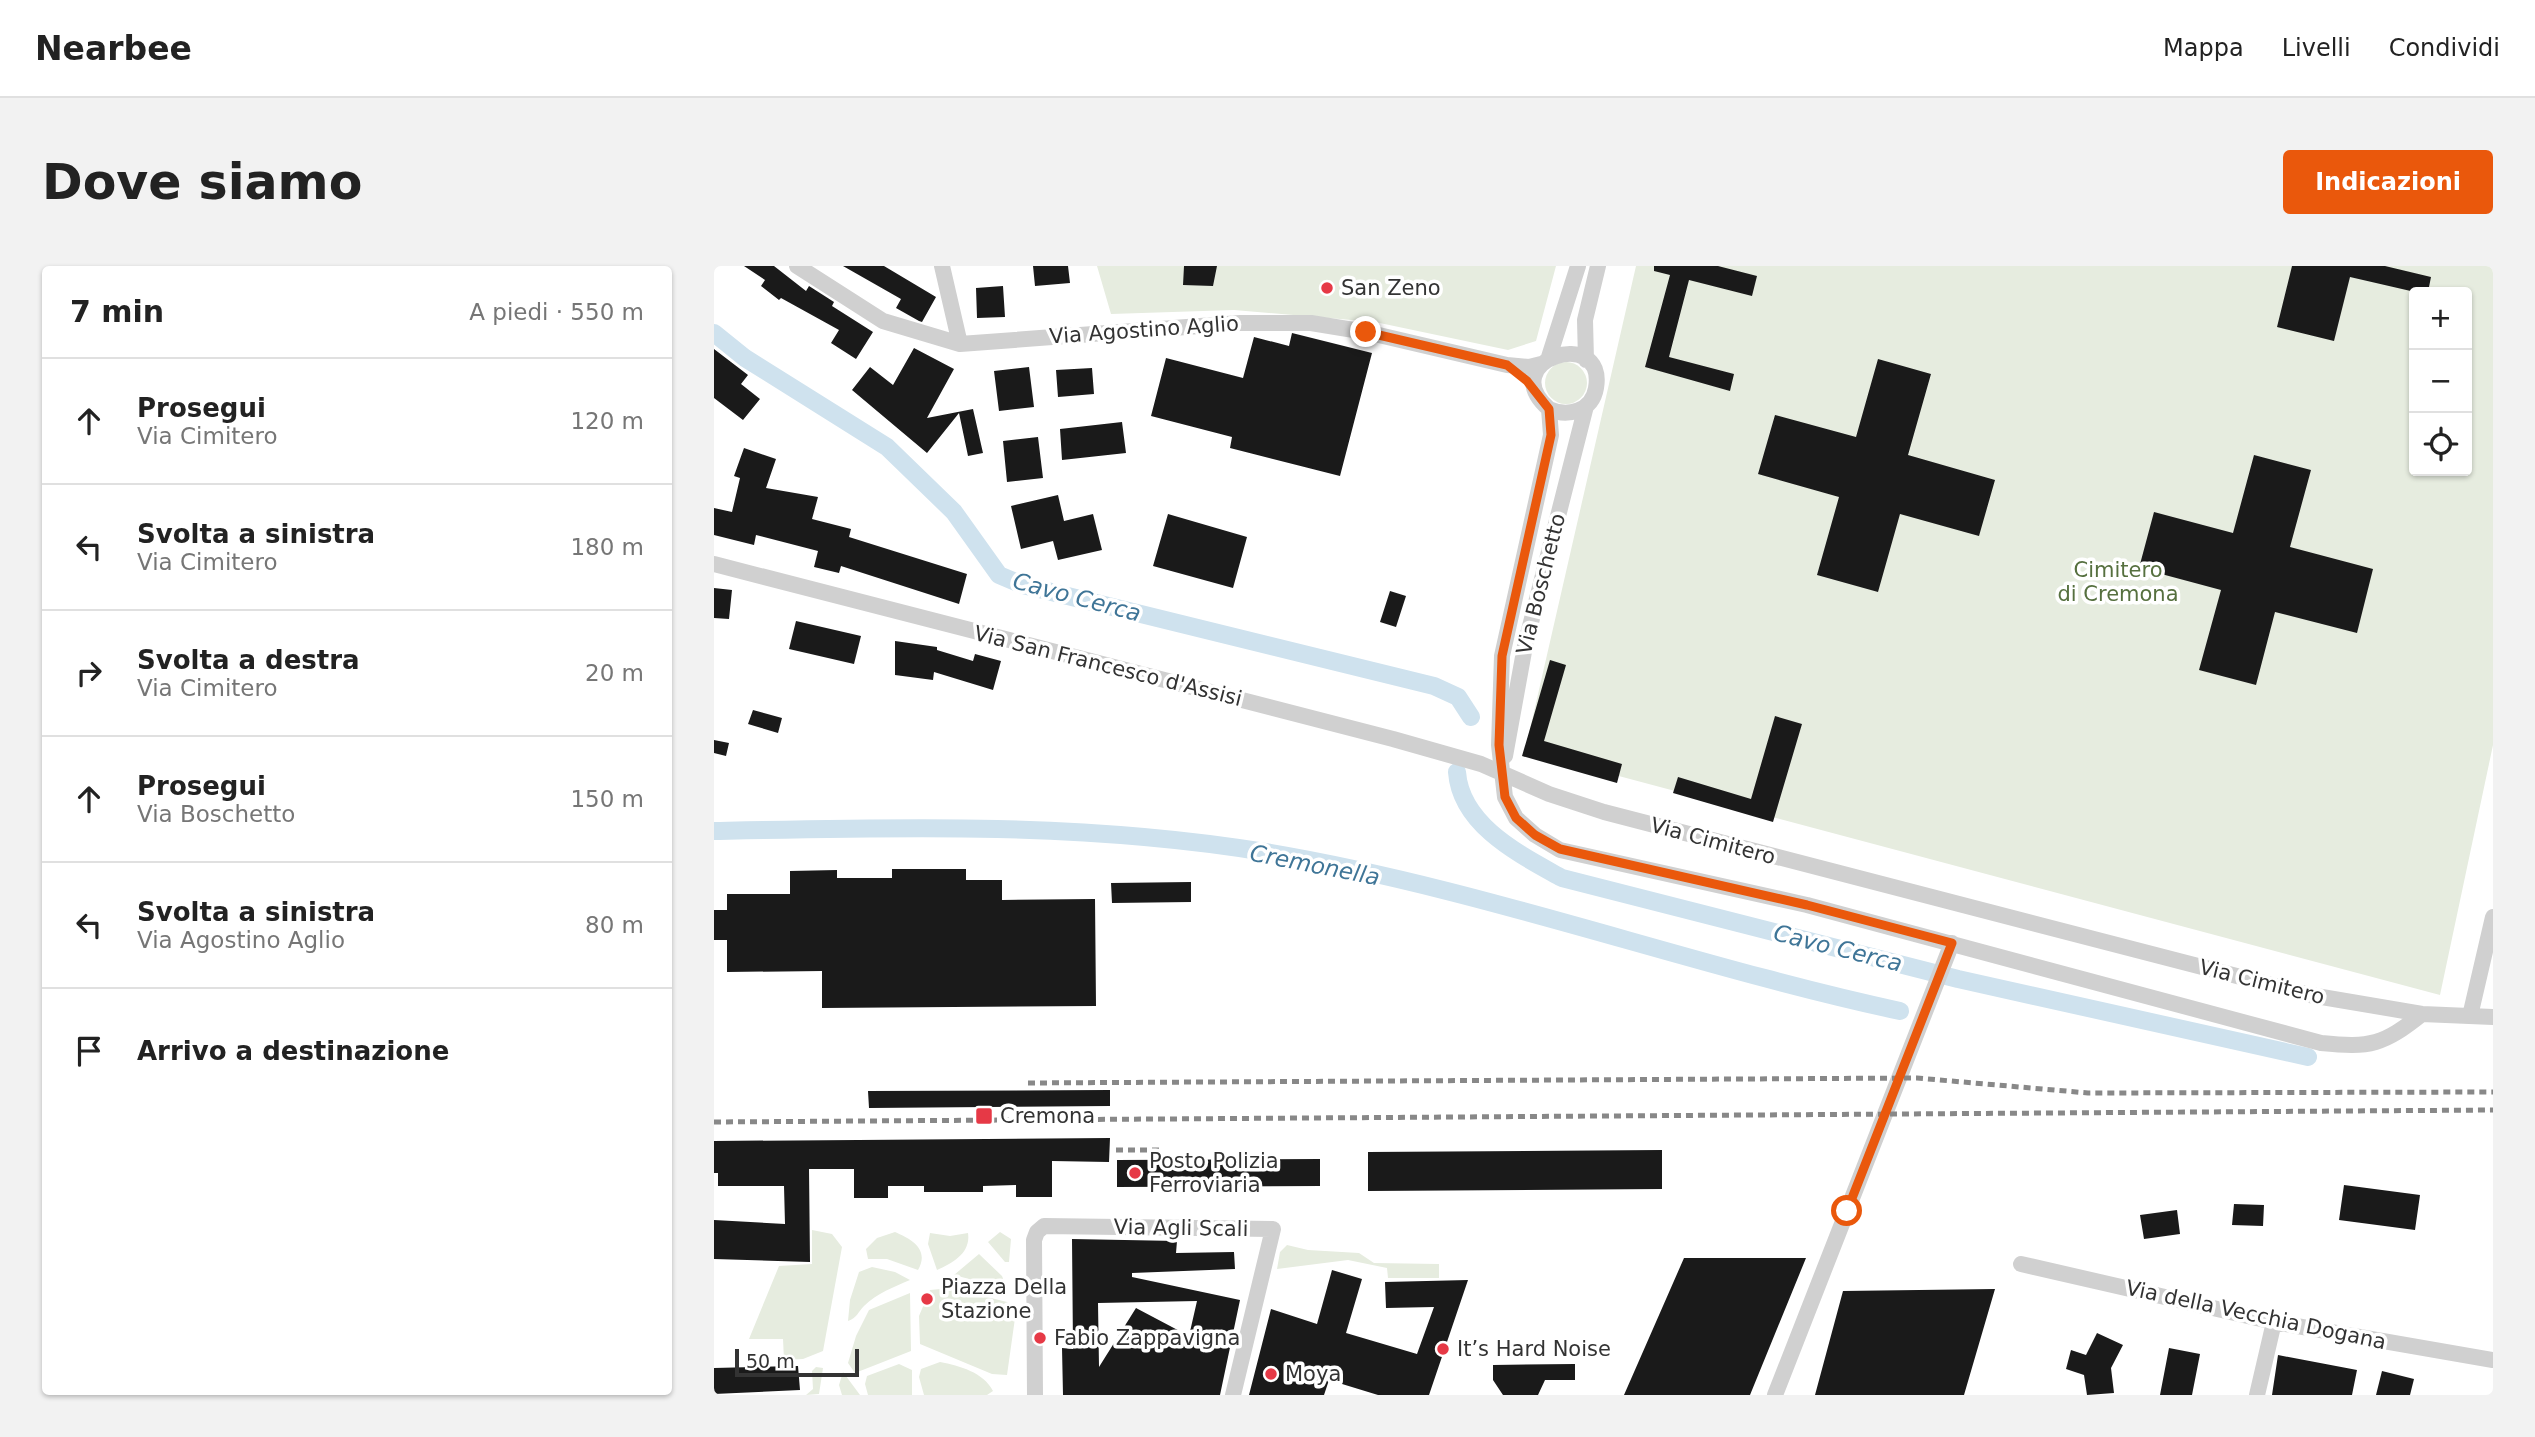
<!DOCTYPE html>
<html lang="it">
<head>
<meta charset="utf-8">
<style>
  body { margin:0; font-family:"DejaVu Sans",sans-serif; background:#f2f2f2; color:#222 }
  .controls { position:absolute; right:21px; top:21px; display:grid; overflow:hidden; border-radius:7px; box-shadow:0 2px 5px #0004 }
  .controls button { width:63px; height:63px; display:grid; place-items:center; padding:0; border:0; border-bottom:2px solid #e0e0e0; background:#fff; color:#222; font:35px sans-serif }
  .scale { position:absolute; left:21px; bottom:18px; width:124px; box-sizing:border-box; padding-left:7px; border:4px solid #333; border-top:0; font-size:19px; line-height:24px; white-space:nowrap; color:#333; -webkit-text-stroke:5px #fff; paint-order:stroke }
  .stop { position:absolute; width:21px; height:21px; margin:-16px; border:5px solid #ea580c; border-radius:50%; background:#fff }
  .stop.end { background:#ea580c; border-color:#fff; box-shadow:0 2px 7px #0008 }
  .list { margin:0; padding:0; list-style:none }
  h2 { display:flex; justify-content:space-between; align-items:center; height:91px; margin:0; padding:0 28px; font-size:30px }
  h2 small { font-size:23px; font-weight:400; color:#767676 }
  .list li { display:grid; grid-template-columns:46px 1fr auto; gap:21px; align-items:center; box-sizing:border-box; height:126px; padding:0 28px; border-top:2px solid #e0e0e0 }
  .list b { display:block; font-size:26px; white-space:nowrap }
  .list p { margin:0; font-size:23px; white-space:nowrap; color:#767676 }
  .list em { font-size:23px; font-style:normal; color:#767676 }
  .icon { flex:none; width:38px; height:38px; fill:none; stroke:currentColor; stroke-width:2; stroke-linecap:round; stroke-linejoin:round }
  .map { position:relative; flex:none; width:1779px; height:1129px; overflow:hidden; border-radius:7px }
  header { display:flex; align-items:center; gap:42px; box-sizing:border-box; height:98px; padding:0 35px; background:#fff; border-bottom:2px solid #e0e0e0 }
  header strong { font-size:33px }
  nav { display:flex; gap:38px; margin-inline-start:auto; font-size:24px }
  .intro { display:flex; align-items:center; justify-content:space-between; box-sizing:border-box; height:168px; padding:0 42px }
  h1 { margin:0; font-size:49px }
  .button { padding:18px 32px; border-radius:7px; background:#ea580c; color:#fff; font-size:24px; font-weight:700 }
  main { display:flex; gap:42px; padding:0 42px }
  aside { flex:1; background:#fff; border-radius:7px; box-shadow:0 2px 5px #0004 }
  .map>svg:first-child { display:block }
  .green { fill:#e6ecdf; fill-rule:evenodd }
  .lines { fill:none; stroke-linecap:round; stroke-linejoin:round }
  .canal { stroke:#cfe2ee; stroke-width:18 }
  .building { fill:#1a1a1a; fill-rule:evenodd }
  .minor { stroke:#d0d0d0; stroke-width:16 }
  .rail { stroke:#888; stroke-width:5; stroke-dasharray:7 5; stroke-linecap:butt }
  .route { stroke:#ea580c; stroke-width:9 }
  .poi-dot { fill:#e63946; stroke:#fff; stroke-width:2.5 }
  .labels { text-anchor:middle; stroke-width:7; stroke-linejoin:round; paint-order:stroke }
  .poi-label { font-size:21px; fill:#333; stroke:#fff; text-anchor:start }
  .street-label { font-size:21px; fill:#333; stroke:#fff }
  .park-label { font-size:21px; fill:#56703f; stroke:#fff }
  .water-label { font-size:23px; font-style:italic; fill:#3f7597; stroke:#fff }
</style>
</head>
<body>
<header>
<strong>Nearbee</strong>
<nav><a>Mappa</a><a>Livelli</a><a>Condividi</a></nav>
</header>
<div class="intro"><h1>Dove siamo</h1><a class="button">Indicazioni</a></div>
<main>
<aside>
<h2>7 min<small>A piedi · 550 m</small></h2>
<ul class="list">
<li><svg class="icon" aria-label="ahead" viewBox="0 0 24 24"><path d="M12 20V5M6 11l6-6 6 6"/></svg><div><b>Prosegui</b><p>Via Cimitero</p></div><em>120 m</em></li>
<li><svg class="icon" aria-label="left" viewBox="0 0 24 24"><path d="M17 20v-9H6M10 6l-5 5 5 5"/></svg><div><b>Svolta a sinistra</b><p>Via Cimitero</p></div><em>180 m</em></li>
<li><svg class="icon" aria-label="right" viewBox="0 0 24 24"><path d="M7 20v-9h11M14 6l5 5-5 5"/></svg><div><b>Svolta a destra</b><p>Via Cimitero</p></div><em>20 m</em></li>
<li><svg class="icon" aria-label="ahead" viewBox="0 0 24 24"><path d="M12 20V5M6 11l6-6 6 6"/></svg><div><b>Prosegui</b><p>Via Boschetto</p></div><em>150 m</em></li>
<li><svg class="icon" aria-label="left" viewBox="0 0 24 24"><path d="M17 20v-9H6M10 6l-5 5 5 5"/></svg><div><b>Svolta a sinistra</b><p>Via Agostino Aglio</p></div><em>80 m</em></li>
<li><svg class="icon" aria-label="arrive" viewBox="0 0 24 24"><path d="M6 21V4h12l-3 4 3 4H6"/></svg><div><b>Arrivo a destinazione</b></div></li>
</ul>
</aside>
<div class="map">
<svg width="1779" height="1129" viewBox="0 0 1779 1129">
  <rect width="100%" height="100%" fill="#fff"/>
  <!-- green -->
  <path class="green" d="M383 0H842L822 75 794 84 661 56 520 44 397 48Z
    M922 0H1779V479L1726 729 811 485ZM1700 26H1753V205H1700Z
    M831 117a21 21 0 1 1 42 0a21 21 0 1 1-42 0Z
    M98 964 118 968 128 981 109 1085 89 1093 70 1094 69 1073H35L65 1000 98 998Z
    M181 966C197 973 216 983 204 1004L173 993H154L152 983 163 972Z
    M286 966 297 973 295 996H291L274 976Z
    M216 967 236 970 254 967C257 987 239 997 223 1004L214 978Z
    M573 979 594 984 645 987 660 997 725 998V1012H674L673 1002 634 994 563 1003 566 986Z
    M265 988 288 1010 293 1023 240 1009Z
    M158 1001 181 1006 196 1014C180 1021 163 1027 150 1040 144 1046 143 1052 134 1055L136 1034 145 1006Z
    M237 1022 293 1036 302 1045 293 1109 278 1108 206 1078 205 1050 216 1024Z
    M196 1027 197 1085 141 1107 134 1097 142 1070 155 1044Z
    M226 1096C246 1100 269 1106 279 1125L273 1129H210L205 1111 207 1103Z
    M185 1098 198 1104V1129H154L151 1118 153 1110Z
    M102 1101 109 1102 105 1128 92 1129 99 1123 98 1105Z
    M129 1106 146 1129H128L125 1119Z"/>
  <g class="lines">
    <!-- canal -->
    <path class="canal" d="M0 67 31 92 173 181 240 246 285 309 309 319 720 420 744 431 757 451
      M743 506C747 560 807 589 848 612L1244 713 1594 791
      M0 565C183 561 370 556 551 586 767 622 973 699 1186 745"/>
  </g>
  <!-- building -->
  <path class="building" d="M30 0H60L92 25 95 20 120 36 118 40 159 66 142 93 117 77 125 64 67 32 65 34 47 20 51 14Z
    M129 0H170L222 31 208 56 205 55 182 42 187 33Z
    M319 0H354L356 17 321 20Z
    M470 0H503L499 20 469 19Z
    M940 0H1004L1043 10 1038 30 975 14 955 91 1020 108 1016 125 931 101 956 9 940 5Z
    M1578 0H1671L1717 11 1714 26H1701L1636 11 1620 75 1563 61Z
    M289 20 291 51 263 52 262 22Z
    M578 67 658 87 626 210 516 182 518 171 437 150 452 92 529 112 540 71 575 80Z
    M200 82 240 103 213 152 259 143 269 187 254 190 245 147 213 187 138 124 156 101 179 119Z
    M0 83 34 109 27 118 46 133 29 154 0 132Z
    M1164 93 1217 108 1194 189 1281 214 1265 270 1186 248 1164 326 1103 309 1125 231 1044 208 1061 149 1142 171Z
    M315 101 320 141 285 145 280 105Z
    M378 102 380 128 344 131 342 104Z
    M408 156 412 187 348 194 346 163Z
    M324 171 329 212 293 216 289 175Z
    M30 182 62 193 52 222 104 231 98 253 137 263 135 271 253 308 245 338 127 300 125 307 100 301 104 285 42 269 40 279 0 269V242L18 246 26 212 20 210Z
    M1540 189 1597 204 1576 281 1659 303 1643 367 1561 346 1542 419 1485 404 1507 324 1425 302 1440 246 1519 267Z
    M344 229 350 255 379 248 388 284 344 294 339 275 307 283 297 240Z
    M454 248 533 271 519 322 439 300Z
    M0 322 18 324 15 353 0 352Z
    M676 325 692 330 682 361 666 356Z
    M82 355 147 370 140 398 75 383Z
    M181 375 223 381V384L259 395 261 388 287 395 279 424 220 406 219 414 181 409Z
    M836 394 852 399 830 475 908 498 903 517 808 490Z
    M39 444 68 452 64 467 34 458Z
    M1061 450 1088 458 1059 556 959 527 964 511 1037 533Z
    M0 474 15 477 12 490 0 487Z
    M178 603H252V614H288V634L381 633 382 740 108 742V705L13 706V674H0V644H13V628H76V605L123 604V612H178Z
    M477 616V636L398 637 397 617Z
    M396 824V840L155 842 154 825Z
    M396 872 395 896 338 895V931H302V919L269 920V926H210V920H174V932H140V903H95L96 996 0 993V954L71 958 70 920H4V907H0V875Z
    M948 884V923L654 925V886Z
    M606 893V920L403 921V894Z
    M1630 919 1706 929 1701 964 1625 954Z
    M1520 938 1550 939 1549 960 1518 959Z
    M1463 944 1466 968 1430 973 1426 949Z
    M358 973 463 975 462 987 520 986 521 1003 418 1007V1011L526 1034 506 1129H349L348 1082 359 1083ZM483 1035 475 1070 422 1042 385 1101 384 1037Z
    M970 992H1092L1036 1129H910Z
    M618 1004 648 1013 632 1067 703 1088 720 1041 672 1042 671 1016 754 1014 715 1129H664L615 1114 610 1129H535L557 1043 603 1058Z
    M1281 1023 1250 1129H1101L1129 1025Z
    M1383 1067 1409 1079 1397 1102 1400 1127 1373 1129 1370 1109 1352 1103 1357 1084 1372 1089Z
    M1455 1082 1486 1088 1478 1129H1446Z
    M1564 1089 1643 1104 1638 1129H1558Z
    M861 1098V1114H831L824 1129H789L779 1114V1099Z
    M84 1100 86 1124 0 1128V1102Z
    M1668 1105 1700 1113 1696 1129H1662Z"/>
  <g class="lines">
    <!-- minor -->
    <path class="minor" d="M83 0 169 55 246 78 526 57H597L652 66 793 99 815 101 827 98
      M228 0 246 78
      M835 91 864 0
      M872 94 871 54 884 0
      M835 143C853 151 878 146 882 122 893 59 779 94 835 143L837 169 788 390 785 479 791 531 802 552 821 569 846 584 1093 639 1607 777C1657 782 1669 779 1708 748
      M0 298 679 473 767 498 835 528 890 546 1596 729 1708 748 1779 751
      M791 490 811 380 872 140
      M1756 750 1779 651
      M1307 998 1560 1056 1779 1094
      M321 1129 320 974 323 966 330 960 559 963 519 1129
      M1061 1129 1238 677
      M1543 1129 1560 1056"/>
    <!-- rail -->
    <path class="rail" d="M314 817 1203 812 1374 827 1779 826
      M0 856 1779 844
      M402 884H447"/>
  </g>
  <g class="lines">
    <!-- route -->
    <path class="route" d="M652 66 793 99 813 115 835 143 837 169 788 390 785 479 791 531 802 552 821 569 846 583 1093 639 1238 677 1133 945"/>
  </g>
  <!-- markers -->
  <g class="poi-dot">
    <circle cx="613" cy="22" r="7"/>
    <rect x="261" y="841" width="18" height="18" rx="3.5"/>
    <circle cx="421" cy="907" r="7"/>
    <circle cx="213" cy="1033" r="7"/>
    <circle cx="326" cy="1072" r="7"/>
    <circle cx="729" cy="1083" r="7"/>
    <circle cx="557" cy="1108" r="7"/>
  </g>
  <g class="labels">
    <!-- poi labels -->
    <g class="poi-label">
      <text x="627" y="29">San Zeno</text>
      <text x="286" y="857">Cremona</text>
      <text x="435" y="902">Posto Polizia<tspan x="435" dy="24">Ferroviaria</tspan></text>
      <text x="227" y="1028">Piazza Della<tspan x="227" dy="24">Stazione</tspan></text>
      <text x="340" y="1079">Fabio Zappavigna</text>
      <text x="743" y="1090">It’s Hard Noise</text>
      <text x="571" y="1115">Moya</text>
    </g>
    <!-- street labels -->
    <g class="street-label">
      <text transform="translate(430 64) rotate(-4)" y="7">Via Agostino Aglio</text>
      <text transform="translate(827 318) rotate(-76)" y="7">Via Boschetto</text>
      <text transform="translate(394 400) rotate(14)" y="7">Via San Francesco d'Assisi</text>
      <text transform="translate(999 575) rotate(15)" y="7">Via Cimitero</text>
      <text transform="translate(1548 716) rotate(14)" y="7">Via Cimitero</text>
      <text transform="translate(467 962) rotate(1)" y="7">Via Agli Scali</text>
      <text transform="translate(1542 1049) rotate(12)" y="7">Via della Vecchia Dogana</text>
    </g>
    <!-- park labels -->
    <g class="park-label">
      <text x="1404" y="311">Cimitero<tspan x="1404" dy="24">di Cremona</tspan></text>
    </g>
    <!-- water labels -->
    <g class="water-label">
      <text transform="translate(363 331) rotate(15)" y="8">Cavo Cerca</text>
      <text transform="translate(601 599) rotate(11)" y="8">Cremonella</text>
      <text transform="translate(1124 682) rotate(14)" y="8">Cavo Cerca</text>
    </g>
  </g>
</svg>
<div class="controls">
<button>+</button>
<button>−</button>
<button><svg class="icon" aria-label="locate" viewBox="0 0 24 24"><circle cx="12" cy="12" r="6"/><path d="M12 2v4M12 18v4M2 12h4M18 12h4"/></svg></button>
</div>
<div class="scale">50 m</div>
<div class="stop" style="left:1133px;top:945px"></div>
<div class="stop end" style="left:652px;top:66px"></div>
</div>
</main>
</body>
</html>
